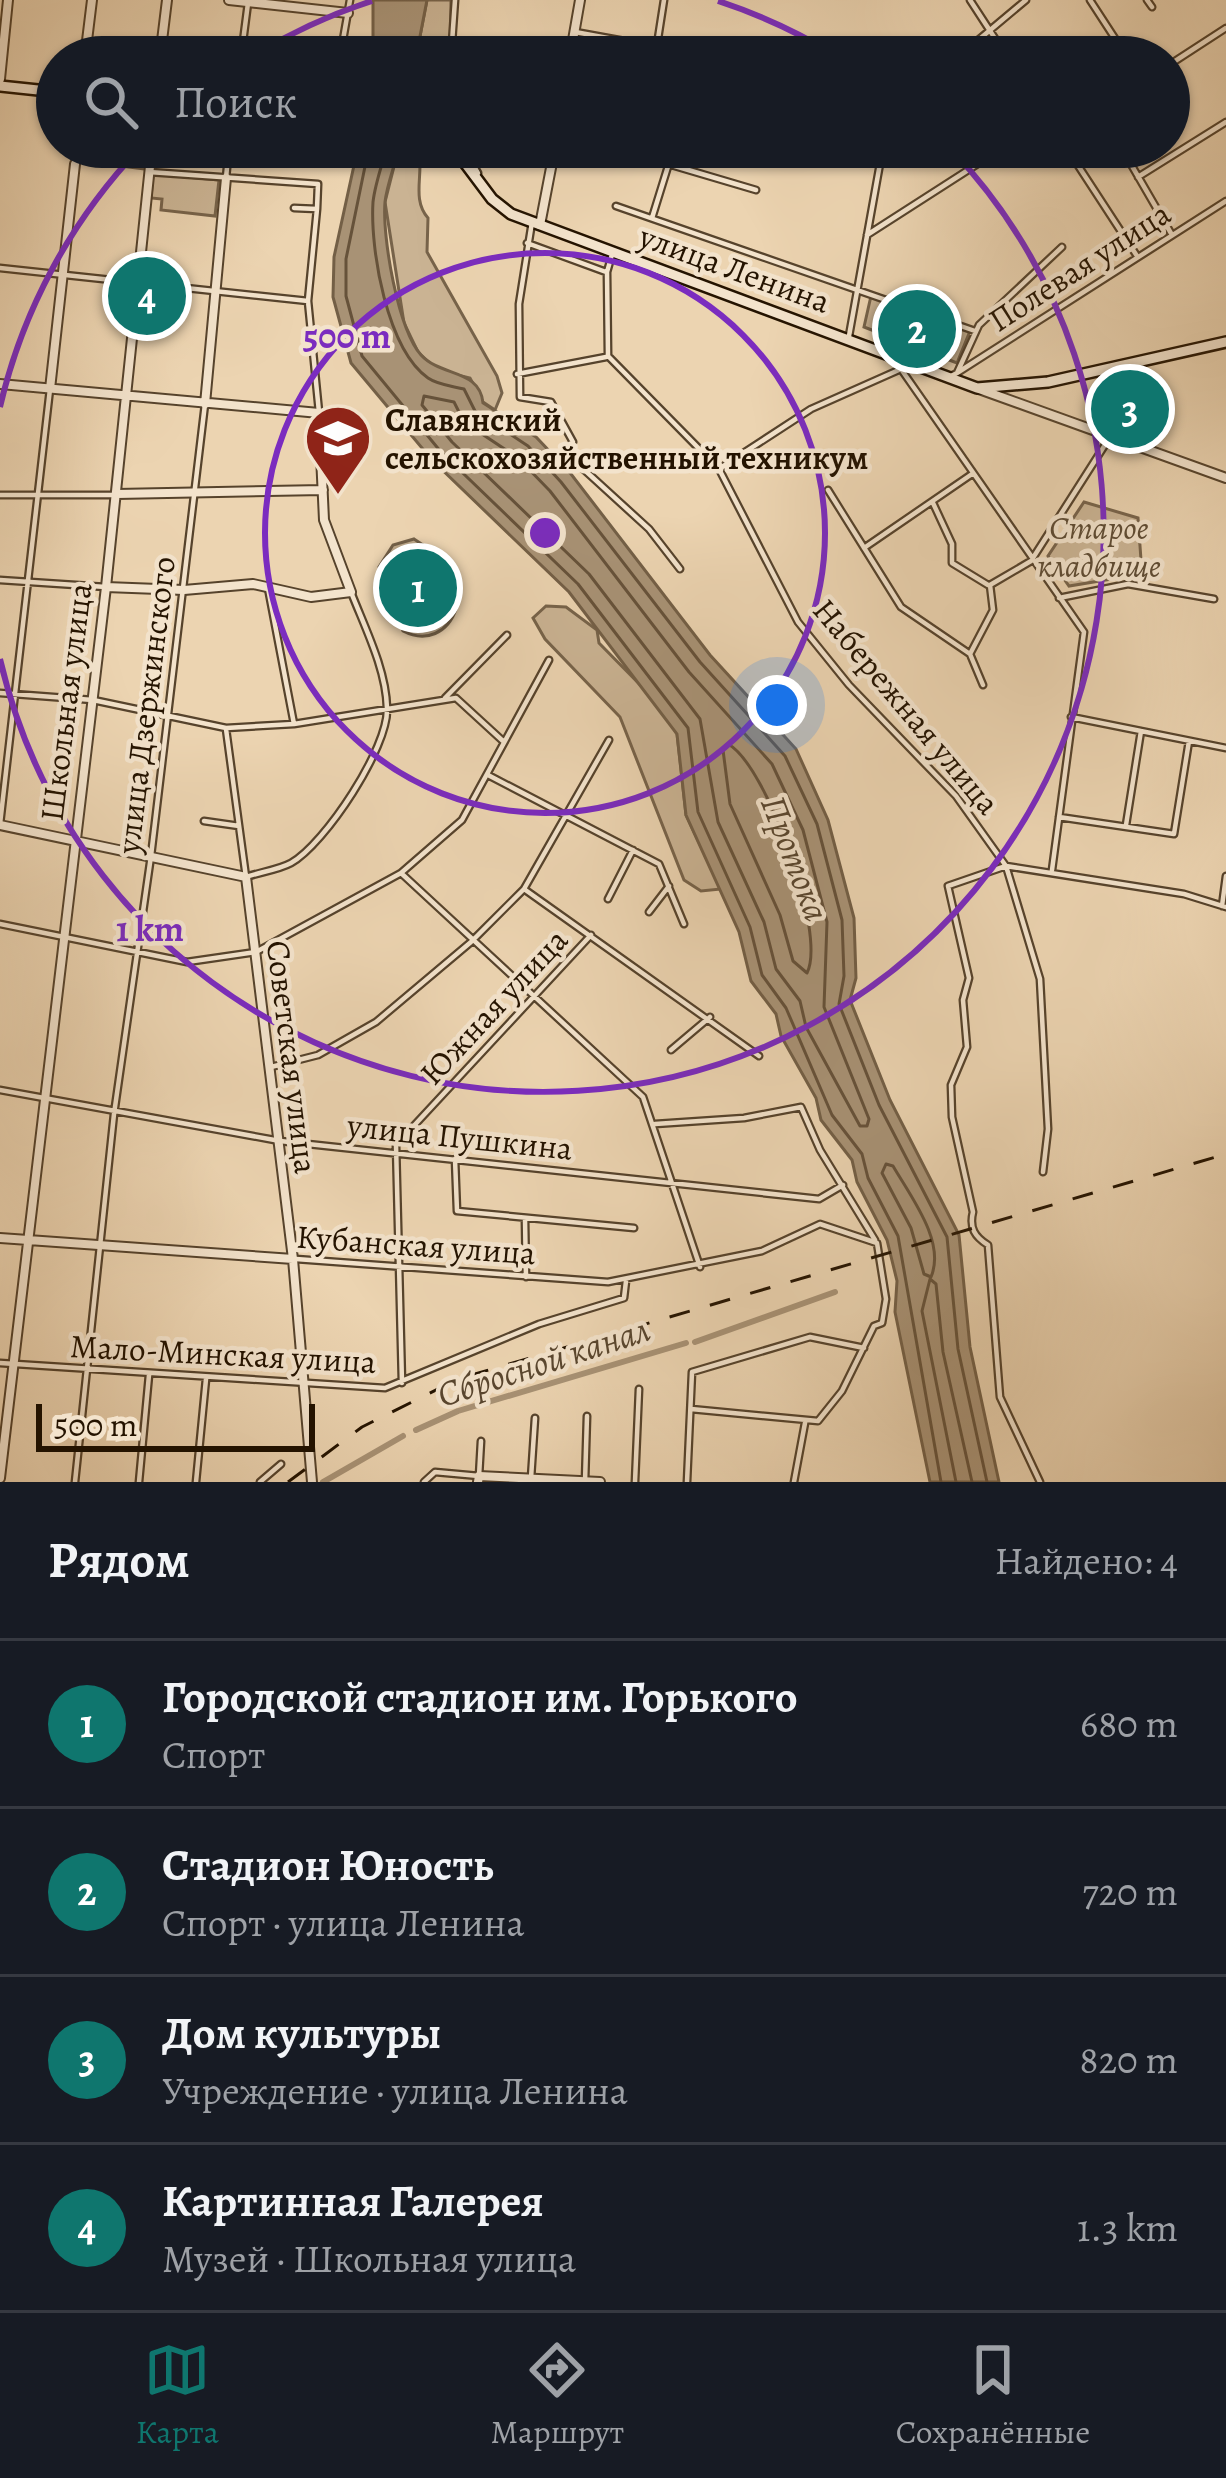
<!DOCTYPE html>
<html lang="ru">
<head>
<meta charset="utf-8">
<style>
  body { margin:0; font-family:Alegreya,serif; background:#20242c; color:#f1f3f6 }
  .scale { position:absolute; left:36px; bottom:30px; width:279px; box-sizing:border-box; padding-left:12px; border:6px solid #241300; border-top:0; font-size:33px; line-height:42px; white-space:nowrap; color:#241300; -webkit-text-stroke:9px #f3e3cc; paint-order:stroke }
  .you { position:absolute; left:777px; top:705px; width:42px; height:42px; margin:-30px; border:9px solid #fff; border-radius:50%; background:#1a73e8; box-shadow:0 0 0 18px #1a73e833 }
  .badge { display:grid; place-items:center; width:78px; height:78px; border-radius:50%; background:#0f766e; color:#fff; font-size:39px; font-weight:700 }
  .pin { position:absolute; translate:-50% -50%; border:6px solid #fff; box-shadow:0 3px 12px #0006 }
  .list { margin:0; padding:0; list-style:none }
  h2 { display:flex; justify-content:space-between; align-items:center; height:156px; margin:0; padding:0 48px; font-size:51px }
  h2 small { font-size:39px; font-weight:400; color:#9ea1a6 }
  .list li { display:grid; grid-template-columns:78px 1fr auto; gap:36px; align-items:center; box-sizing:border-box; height:168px; padding:0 48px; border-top:3px solid #363941 }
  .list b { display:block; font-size:45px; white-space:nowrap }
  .list p { margin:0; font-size:39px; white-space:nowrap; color:#9ea1a6 }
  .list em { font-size:39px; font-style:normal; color:#9ea1a6 }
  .icon { flex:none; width:66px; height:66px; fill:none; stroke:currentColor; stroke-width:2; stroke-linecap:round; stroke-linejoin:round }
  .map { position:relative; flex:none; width:1226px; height:1482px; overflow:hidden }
  .search { position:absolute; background:#171b24; box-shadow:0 3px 9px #0004; left:36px; right:36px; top:36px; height:132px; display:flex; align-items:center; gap:30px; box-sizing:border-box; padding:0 42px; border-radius:66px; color:#9ea1a6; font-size:45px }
  .sheet { height:828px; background:#171b24 }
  nav { display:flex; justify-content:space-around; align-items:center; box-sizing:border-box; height:168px; border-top:3px solid #363941; background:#171b24; font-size:33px; color:#9ea1a6 }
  nav a { display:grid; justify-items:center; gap:6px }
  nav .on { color:#0f766e }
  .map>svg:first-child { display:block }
  .green { fill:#cab393; stroke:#77634a; stroke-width:3 }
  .water { fill:#a89275; stroke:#735f46; stroke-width:3 }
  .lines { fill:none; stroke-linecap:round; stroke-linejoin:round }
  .shore { stroke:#66523a; stroke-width:3 }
  .canal { stroke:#a89275; stroke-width:6 }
  .minor-casing { stroke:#56432c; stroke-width:9 }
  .tertiary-casing { stroke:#56432c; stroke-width:12 }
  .secondary-casing { stroke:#241300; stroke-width:14 }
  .minor { stroke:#f3e3cc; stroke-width:4.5 }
  .tertiary { stroke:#f3e3cc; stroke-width:8 }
  .secondary { stroke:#f3e3cc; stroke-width:9 }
  .rail { stroke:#241300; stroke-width:3; stroke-dasharray:21 21; stroke-linecap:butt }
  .ring { fill:none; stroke:#7b2cbf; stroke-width:6 }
  .labels { text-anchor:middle; stroke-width:9; stroke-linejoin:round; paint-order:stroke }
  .street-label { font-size:33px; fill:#241300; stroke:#f3e3cc }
  .poi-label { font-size:33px; font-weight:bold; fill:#241300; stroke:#f3e3cc; text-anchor:start }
  .park-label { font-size:33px; font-style:italic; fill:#5e4b33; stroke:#f3e3cc }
  .water-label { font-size:36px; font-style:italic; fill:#59462f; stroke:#f3e3cc }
  .centre { fill:#7b2cbf; stroke:#f3e3cc; stroke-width:6 }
  .ring-label { font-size:36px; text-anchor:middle; font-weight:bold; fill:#7b2cbf; stroke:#f3e3cc; stroke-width:9; stroke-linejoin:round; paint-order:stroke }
</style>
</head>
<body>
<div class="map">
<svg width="1226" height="1482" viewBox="0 0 1226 1482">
  <rect width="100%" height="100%" fill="#ecd4b1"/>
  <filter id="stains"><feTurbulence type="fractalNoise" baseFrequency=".00167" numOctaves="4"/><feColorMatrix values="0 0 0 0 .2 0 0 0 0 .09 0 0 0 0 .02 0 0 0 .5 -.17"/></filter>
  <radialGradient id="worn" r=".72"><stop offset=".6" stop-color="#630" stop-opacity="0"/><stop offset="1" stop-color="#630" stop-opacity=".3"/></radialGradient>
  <!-- green -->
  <path class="green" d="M427 0H451L450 57H416Z
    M90 147H147L145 169 89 162Z
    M399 147H417C426 170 410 198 428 218L427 252 497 376 502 393 495 410 483 402 470 378 437 370 418 352 404 323 385 202Z
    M153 174 219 180 215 216 161 210 162 199 151 198Z
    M871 296 970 331 957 363 864 327Z
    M1084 502 1138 518 1142 574 1069 586 1048 556Z
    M414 539 435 553 456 609C448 633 426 643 403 631L379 567 393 545Z
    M546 606 566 607 597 630 599 643 658 703 677 734 686 815 721 889 701 891 684 880 620 717 545 639 533 618Z"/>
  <!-- water -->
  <path class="water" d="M373 0H427L416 57H373Z
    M358 147H399C395 165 387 184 385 202 382 237 398 329 421 355 441 377 480 369 483 403L536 437 571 474 710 655 796 749 828 820 854 918 856 978 850 1000 890 1100 959 1235 970 1347 999 1482H930L895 1312 897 1281 887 1240 857 1182 852 1160 821 1120 816 1098 781 1036 776 1014 751 981 739 932 686 815 677 734 569 592 432 460 351 363 333 297 334 257Z"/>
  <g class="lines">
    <!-- shore -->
    <path class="shore" d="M369 147 346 259V296L362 356 441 452 578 584 688 728 698 812 750 927 762 975 786 1008 832 1115 862 1154 868 1178 898 1236 941 1482
      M387 147C382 165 375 184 373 202 370 250 387 349 428 378 438 385 452 386 464 389L475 411 528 446 561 482 700 662 785 756 817 824 842 920 844 976 839 1004 879 1105 947 1237 958 1349 987 1482
      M424 396 454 402 464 422 518 458 550 491 689 672 772 764 803 830 827 922 824 1007 869 1119 867 1126H860L806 1027 800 1001 776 969 764 922 718 822 700 719 589 574 452 442 422 405Z
      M728 744C767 765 827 934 807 973L793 961 780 915 730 804 723 750Z
      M886 1164 893 1166C911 1197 946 1242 931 1277L924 1274 911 1228 882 1173Z
      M956 1482 922 1311 930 1279 936 1284 943 1352 972 1482"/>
    <!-- canal -->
    <path class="canal" d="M695 1342 835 1292
      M416 1430 458 1411 686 1343
      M323 1482 403 1436"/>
    <defs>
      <path id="minor" d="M970 0 1007 57
        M1090 0 1127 57
        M1147 0 1152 7
        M575 32 712 57
        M657 45 664 0
        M241 57 248 3
        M340 57 350 0
        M451 57 455 0
        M958 57 1026 0
        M1169 65 1226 28
        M463 147 478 173
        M1066 147 1137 256
        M1121 147 1172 235
        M668 164 756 190
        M149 172 318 184 317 209 294 208
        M1138 177 1226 122
        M226 178 229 147
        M616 206 975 331
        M317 209 308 301 319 412
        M652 218 674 147
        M532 222 519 304 520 397 551 402 573 442 568 455 649 529 680 569
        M867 235 1004 147
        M527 243 606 272
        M613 251 607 272 608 356 719 469 798 622 849 685 956 796 1006 866 1040 979 1048 1129 1043 1172
        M0 268 308 301
        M849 336 883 147
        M905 360 901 369 1084 632 1052 870
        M957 373 1226 201
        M517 374 606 357
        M949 377 957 373 979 325 1062 247
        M719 469 811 409 901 369
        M828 490 901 607 970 654 983 685
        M0 495H114
        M933 503 952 544V563L988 585
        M864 548 972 474
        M0 580 106 587
        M268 588 294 724
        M1059 598 1128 584 1214 599
        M970 654 993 610 990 585 1031 561 1110 437
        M0 693 93 700 226 728 294 724 456 698 504 742
        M445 698 507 635
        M1071 717 1226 748
        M226 729 246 877C260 872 278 870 291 863 325 844 389 747 387 708 386 669 365 628 351 592
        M488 775 659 864 684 924
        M1059 817 1174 834 1189 741
        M204 821 239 826
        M0 824 50 389
        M1126 825 1141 731
        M401 873 643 1097 700 1267
        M524 889 759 1056
        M608 899 633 850
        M1222 906 1226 876
        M649 912 669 886
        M0 924 187 962 256 952 401 873 462 820 549 660
        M671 1050 710 1017
        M271 1067 318 1055 376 1022 471 942 524 889 609 740
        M0 1090 280 1141 819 1199 843 1185
        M655 1124 744 1118 801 1107 820 1150 875 1240
        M455 1159 457 1211 634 1228
        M525 1218 526 1277
        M296 1259 608 1282 762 1251 820 1224 877 1243 886 1299 882 1323 874 1326 842 1391 818 1421 691 1409
        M0 1363 385 1388 539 1324 624 1298 626 1281
        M402 1383 396 1145 591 935
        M531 1478 535 1418
        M75 1482 114 1114 151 856 205 404
        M139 1482 149 1375
        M196 1482 206 1379
        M260 1482 281 1464
        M424 1482 435 1472 479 1476 481 1441
        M585 1482 587 1416
        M635 1482 639 1389
        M687 1482 692 1372 810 1337 864 1348
        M794 1482 805 1423
        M1040 1482 1000 1397 988 1245C975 1237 969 1228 973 1212L952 1117 951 1085 967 1047 963 1000 969 978 948 886 1006 866 1184 894 1226 907"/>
      <path id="tertiary" d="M229 0 348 13
        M85 57 92 0
        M160 57 167 0
        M570 57 580 0
        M0 79 8 0
        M540 225 555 147
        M0 384 319 413 324 520 351 592 311 597 253 584 184 590 106 587
        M50 389 75 164
        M979 389 1226 478
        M205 404 226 178
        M117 494 323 490
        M0 825 246 877 293 1259 312 1482
        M0 1238 293 1259
        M0 1478 106 587 152 147
        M478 1482 479 1476 600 1482"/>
      <path id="secondary" d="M0 86 57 92
        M453 147 492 199 511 214 977 388 1048 382 1226 342"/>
    </defs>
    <!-- minor casing -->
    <use href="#minor" class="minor-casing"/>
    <!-- tertiary casing -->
    <use href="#tertiary" class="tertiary-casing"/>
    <!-- secondary casing -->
    <use href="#secondary" class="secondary-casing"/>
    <!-- minor -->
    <use href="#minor" class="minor"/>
    <!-- tertiary -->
    <use href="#tertiary" class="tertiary"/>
    <!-- secondary -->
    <use href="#secondary" class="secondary"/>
    <!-- rail -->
    <path class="rail" d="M288 1482 362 1427 458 1379 1226 1154"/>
  </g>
  <!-- distance rings -->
  <g class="ring">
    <circle cx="545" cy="533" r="280"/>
    <path d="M0 407A559 559 0 0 1 140 148M253 56A559 559 0 0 1 372 1M718 1A559 559 0 0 1 837 56M950 148A559 559 0 1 1 0 659"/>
  </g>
  <!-- icons -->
  <defs>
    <symbol id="university-pin" viewBox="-11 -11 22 30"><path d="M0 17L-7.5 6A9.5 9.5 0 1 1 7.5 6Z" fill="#8f2418" stroke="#f3e3cc"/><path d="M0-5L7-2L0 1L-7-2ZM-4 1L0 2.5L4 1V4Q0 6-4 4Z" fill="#fff"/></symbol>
  </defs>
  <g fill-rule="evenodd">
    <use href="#university-pin" x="300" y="400" width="76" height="104"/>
  </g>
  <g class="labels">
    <!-- street labels -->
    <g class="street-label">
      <text transform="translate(1079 266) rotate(-33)" y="12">Полевая улица</text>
      <text transform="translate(735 268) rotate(20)" y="12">улица Ленина</text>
      <text transform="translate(65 702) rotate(-83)" y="12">Школьная улица</text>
      <text transform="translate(145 705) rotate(-83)" y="12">улица Дзержинского</text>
      <text transform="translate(907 706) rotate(50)" y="12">Набережная улица</text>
      <text transform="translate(493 1006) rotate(-47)" y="12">Южная улица</text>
      <text transform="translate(293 1057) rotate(83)" y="12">Советская улица</text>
      <text transform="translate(460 1136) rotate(6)" y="12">улица Пушкина</text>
      <text transform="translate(416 1244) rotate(4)" y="12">Кубанская улица</text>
      <text transform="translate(223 1353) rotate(3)" y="12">Мало-Минская улица</text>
    </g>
    <!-- poi labels -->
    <g class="poi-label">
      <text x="385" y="431">Славянский<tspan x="385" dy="38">сельскохозяйственный техникум</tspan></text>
    </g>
    <!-- park labels -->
    <g class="park-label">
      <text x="1099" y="539">Старое<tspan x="1099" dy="38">кладбище</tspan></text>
    </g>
    <!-- water labels -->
    <g class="water-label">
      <text transform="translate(796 858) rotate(69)" y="13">Протока</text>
      <text transform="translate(543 1361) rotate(-18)" y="13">Сбросной канал</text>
    </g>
  </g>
  <circle cx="545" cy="533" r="18" class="centre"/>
  <g class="ring-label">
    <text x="347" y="348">500 m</text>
    <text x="150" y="941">1 km</text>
  </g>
  <rect width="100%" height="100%" filter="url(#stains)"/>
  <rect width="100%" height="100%" fill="url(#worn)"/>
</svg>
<div class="scale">500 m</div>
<div class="you"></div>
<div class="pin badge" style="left:418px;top:588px">1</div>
<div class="pin badge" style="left:917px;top:329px">2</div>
<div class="pin badge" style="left:1130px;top:409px">3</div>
<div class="pin badge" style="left:147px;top:296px">4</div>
<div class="search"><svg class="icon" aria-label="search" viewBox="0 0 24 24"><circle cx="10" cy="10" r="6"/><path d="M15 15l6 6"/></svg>Поиск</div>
</div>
<section class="sheet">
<h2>Рядом<small>Найдено: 4</small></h2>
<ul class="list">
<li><span class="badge">1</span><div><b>Городской cтадион им. Горького</b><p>Спорт</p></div><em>680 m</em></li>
<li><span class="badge">2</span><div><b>Стадион Юность</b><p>Спорт · улица Ленина</p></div><em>720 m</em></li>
<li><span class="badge">3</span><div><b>Дом культуры</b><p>Учреждение · улица Ленина</p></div><em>820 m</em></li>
<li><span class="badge">4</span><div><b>Картинная Галерея</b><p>Музей · Школьная улица</p></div><em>1.3 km</em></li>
</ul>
</section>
<nav>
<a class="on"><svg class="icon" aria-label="map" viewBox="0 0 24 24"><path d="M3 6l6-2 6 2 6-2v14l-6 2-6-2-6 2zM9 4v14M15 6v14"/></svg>Карта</a>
<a><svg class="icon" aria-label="directions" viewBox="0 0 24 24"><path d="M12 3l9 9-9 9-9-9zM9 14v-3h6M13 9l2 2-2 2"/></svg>Маршрут</a>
<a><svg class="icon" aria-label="saved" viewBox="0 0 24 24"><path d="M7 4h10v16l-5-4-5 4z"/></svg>Сохранённые</a>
</nav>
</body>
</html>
